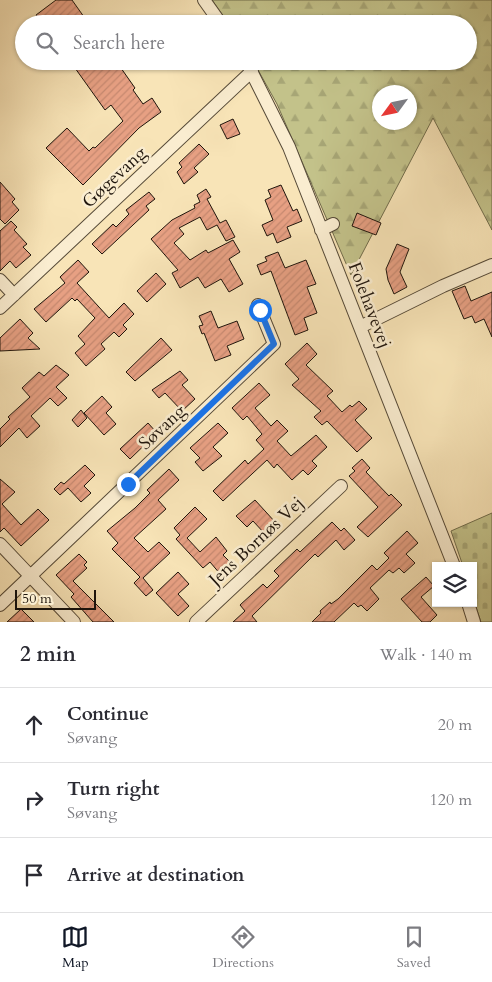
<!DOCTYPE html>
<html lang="en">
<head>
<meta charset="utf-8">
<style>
  body { margin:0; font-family:Cardo,serif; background:#f2f2f3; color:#2b2b33 }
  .controls { position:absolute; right:15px; bottom:15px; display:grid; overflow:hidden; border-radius:0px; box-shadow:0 1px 4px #0004 }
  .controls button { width:45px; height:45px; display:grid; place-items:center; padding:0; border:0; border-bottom:1px solid #e1e1e2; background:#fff; color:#2b2b33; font:25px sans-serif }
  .compass { position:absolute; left:372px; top:85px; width:45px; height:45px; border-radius:50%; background:#fff; box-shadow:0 1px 4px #0004; rotate:237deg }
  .scale { position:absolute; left:15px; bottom:12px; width:81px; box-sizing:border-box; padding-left:5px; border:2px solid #1f150c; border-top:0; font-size:14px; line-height:18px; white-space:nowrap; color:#1f150c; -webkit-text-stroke:4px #faedd0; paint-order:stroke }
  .stop { position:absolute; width:15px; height:15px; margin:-11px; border:4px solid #1a73e8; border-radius:50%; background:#fff }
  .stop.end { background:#1a73e8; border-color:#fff; box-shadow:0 1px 5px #0008 }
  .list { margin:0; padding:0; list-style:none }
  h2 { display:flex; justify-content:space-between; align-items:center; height:65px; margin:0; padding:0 20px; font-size:21px }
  h2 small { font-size:16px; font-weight:400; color:#7c7c81 }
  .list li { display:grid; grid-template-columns:32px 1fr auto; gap:15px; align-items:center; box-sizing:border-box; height:75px; padding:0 20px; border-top:1px solid #e1e1e2 }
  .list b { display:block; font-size:19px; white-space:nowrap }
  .list p { margin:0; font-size:16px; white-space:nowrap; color:#7c7c81 }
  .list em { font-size:16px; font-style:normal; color:#7c7c81 }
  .icon { flex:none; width:28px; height:28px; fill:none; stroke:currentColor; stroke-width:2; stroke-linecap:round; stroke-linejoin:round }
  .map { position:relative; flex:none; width:492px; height:622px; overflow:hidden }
  .search { position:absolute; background:#fff; box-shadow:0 1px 4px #0004; left:15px; right:15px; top:15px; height:55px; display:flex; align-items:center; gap:12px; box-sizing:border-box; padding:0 18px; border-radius:28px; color:#7c7c81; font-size:19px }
  .sheet { height:290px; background:#fff }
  nav { display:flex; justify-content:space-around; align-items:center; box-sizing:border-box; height:70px; border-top:1px solid #e1e1e2; background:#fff; font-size:14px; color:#7c7c81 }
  nav a { display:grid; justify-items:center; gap:2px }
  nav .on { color:#111827 }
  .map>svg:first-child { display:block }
  .forest { fill:url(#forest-firs); stroke:#716c4b; fill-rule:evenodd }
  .cemetery { fill:url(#cemetery-stones); stroke:#716c4b }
  .building { fill:url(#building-hatch); stroke:#1f150c }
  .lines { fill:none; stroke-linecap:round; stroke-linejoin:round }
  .minor-casing { stroke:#554937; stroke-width:14 }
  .minor { stroke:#faedd0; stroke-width:12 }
  .route { stroke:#1a73e8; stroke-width:6 }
  .labels { text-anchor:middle; stroke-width:5; stroke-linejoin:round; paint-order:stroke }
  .street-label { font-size:18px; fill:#1f150c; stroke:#faedd0 }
</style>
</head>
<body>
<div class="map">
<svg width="492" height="622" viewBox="0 0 492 622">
  <defs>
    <pattern id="forest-firs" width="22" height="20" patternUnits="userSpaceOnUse" patternTransform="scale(1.25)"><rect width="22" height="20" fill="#c3c28a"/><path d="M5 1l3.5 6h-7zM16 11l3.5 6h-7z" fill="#a7a676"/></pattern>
    <pattern id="cemetery-stones" width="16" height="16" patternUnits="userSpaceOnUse" patternTransform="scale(1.25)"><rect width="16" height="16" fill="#c3c28a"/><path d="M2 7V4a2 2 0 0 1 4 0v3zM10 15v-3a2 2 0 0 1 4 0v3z" fill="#a7a676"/></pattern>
    <pattern id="building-hatch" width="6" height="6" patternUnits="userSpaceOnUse" patternTransform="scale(1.25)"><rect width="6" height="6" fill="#e7a083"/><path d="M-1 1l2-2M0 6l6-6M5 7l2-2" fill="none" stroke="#c68970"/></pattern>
  </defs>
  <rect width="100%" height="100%" fill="#f8e4b7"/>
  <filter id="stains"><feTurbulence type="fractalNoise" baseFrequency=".004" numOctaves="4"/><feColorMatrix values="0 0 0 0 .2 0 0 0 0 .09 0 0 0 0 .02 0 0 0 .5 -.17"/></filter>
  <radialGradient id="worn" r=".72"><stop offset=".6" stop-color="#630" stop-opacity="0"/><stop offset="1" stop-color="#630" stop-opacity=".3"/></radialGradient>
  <!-- forest -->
  <path class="forest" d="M212 0H492V230L433 118 351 275 277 104 253 61H468V24H229ZM380 92H410V122H380Z"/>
  <!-- cemetery -->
  <path class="cemetery" d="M492 513V622H481L473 598V566H463L451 531Z"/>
  <!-- building -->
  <path class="building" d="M56 0H72L89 24H43L36 15Z
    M70 61H116L135 88 133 90 143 104 152 98 161 112 139 128 83 185 46 148 67 128 89 151 93 147 95 148 123 121 111 105 105 110Z
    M233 119 240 134 227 139 220 125Z
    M199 144 209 154 194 168 198 172 184 184 177 172 182 167 179 163Z
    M0 182 15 199 12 202 19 210 5 224 0 219Z
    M281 185 293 211 297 209 302 221 287 227 291 237 277 243 273 233 267 236 262 225 273 220 265 200 271 197 268 190Z
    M206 189 211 197 207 199 220 223 226 220 235 237 226 241 217 225 207 230 200 217 179 228 184 234 174 243 190 260 206 250 208 253 233 240 240 252 229 259 243 284 229 292 221 279 205 288 198 277 180 288 172 273 178 270 151 239 172 220 195 208 194 205 200 202 197 195Z
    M149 192 155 199 146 206 149 210 102 254 92 244 113 224 116 227 129 214 126 210Z
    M357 213 381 223 376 235 352 226Z
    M11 221 17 227 14 230 27 244 23 247 31 255 16 268 10 261 0 271V231Z
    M397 244 409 249 400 272 407 287 394 294 388 280 386 269Z
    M278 252 285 268 306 260 316 284 307 287 317 313 304 318 308 330 295 335 271 271 261 275 257 265 267 261 265 257Z
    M78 260 89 272 77 283 109 318 124 303 134 314 123 325 127 329 119 337 114 332 101 344 105 349 86 366 75 353 85 344 78 336 95 318 77 299 75 301 72 298 46 322 34 309 65 283 60 277Z
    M156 273 166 284 147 302 137 291Z
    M465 286 471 301 492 292V337L484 319 475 323 472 316 464 319 452 291Z
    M211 311 218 328 237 321 244 339 227 346 231 355 215 361 204 333 202 334 199 326 203 325 199 316Z
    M20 319 33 333 28 338 40 349 0 351V338Z
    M161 338 172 350 135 381 126 372Z
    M307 343 317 354 306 365 333 391 327 396 342 412 350 405 352 407 359 401 367 409 355 420 372 438 357 452 327 421 322 425 314 417 321 411 292 385 299 379 285 364Z
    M56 365 69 375 56 387 67 398 58 406 50 398 31 416 40 426 27 438 19 428 0 447V429L10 419 8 417 30 397 22 388 39 372 44 376Z
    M180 371 188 380 182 385 195 399 182 411 165 393 159 398 152 390Z
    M259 383 270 395 255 408 271 426 277 420 288 431 277 441 291 456 316 435 327 447 312 461 317 466 308 475 303 470 292 480 277 464 274 468 267 460 223 501 213 491 245 460 248 464 264 449 256 440 262 434 247 416 243 420 232 408Z
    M102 396 112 407 106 413 116 424 104 435 84 413Z
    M81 410 87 418 78 427 72 420Z
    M148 423 157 433 130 459 120 449Z
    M218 423 228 433 213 447 222 456 203 471 195 462 200 458 190 448Z
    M362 459 370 468 366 472 389 496 391 494 402 505 368 537 357 527 378 507 349 476 355 471 352 468Z
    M85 465 95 475 84 486 91 493 81 502 68 488 60 495 54 489 61 482 64 484Z
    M169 469 179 480 158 500 166 509 134 538 148 552 159 542 170 553 143 578 153 590 146 596 134 583 140 577 112 549 118 543 107 531 135 508 150 493 147 490Z
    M0 479 15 492 2 504 21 525 38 509 49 520 21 546 4 528 0 532Z
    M255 500 276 523 265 534 253 521 247 527 236 516Z
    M195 507 207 519 187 538 200 552 216 537 227 551 223 555 233 565 221 575 210 562 203 568 176 539 180 535 174 528Z
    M332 522 341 531 344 528 355 540 344 550 336 540 318 557 315 554 252 616 257 622H233L245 611 240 605 263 584 267 588 279 576 274 571 297 549 300 552Z
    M407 531 418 543 406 554 415 563 404 573 399 568 393 573 389 570 370 588 379 599 367 611 361 605 358 607 354 603 334 622H312L321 613 320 611 330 602 331 604 338 599 372 565 377 570 389 558 384 553Z
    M79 554 87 562 84 565 87 568 73 581 114 622H93L71 597 74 594 56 575Z
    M178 572 189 584 178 594 189 606 178 616 156 593Z
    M426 577 434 586 421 597 437 615 430 622H422L401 599Z
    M21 609 34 622H7Z"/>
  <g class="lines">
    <defs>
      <path id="minor" d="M204 0 221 24
        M246 61 289 147 454 566
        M321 230 333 224
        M0 280 14 295
        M0 308 252 71
        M360 327 443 286 492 265
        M0 544 74 622
        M468 603 474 622
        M0 605 274 344 258 305
        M196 622 341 486"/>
    </defs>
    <!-- minor casing -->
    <use href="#minor" class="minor-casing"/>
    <!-- minor -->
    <use href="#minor" class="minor"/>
  </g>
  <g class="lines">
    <!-- route -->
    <path class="route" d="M128 484 274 344 260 310"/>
  </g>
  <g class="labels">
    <!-- street labels -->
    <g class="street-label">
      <text transform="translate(114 177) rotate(-43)" y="6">Gøgevang</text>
      <text transform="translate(370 305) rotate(69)" y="6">Folehavevej</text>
      <text transform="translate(162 427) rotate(-43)" y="6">Søvang</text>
      <text transform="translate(256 541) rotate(-43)" y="6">Jens Bornøs Vej</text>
    </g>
  </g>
  <rect width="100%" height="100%" filter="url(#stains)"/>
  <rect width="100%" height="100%" fill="url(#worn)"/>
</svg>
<div class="controls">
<button><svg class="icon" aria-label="layers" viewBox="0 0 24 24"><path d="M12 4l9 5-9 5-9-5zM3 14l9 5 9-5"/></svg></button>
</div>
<svg class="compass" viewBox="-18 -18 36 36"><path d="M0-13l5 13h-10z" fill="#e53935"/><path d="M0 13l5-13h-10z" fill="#7c7c81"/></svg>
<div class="scale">50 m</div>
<div class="stop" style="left:260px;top:310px"></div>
<div class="stop end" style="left:128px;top:484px"></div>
<div class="search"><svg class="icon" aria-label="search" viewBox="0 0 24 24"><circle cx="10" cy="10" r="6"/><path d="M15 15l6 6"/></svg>Search here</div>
</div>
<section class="sheet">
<h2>2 min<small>Walk · 140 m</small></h2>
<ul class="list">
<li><svg class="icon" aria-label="ahead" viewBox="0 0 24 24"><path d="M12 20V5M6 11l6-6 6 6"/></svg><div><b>Continue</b><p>Søvang</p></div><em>20 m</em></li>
<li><svg class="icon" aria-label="right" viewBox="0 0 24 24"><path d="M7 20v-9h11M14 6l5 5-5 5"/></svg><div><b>Turn right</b><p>Søvang</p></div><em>120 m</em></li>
<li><svg class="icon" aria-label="arrive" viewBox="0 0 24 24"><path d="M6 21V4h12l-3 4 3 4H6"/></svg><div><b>Arrive at destination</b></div></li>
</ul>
</section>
<nav>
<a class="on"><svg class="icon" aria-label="map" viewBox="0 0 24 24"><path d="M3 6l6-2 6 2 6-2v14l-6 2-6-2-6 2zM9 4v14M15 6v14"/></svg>Map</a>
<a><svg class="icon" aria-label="directions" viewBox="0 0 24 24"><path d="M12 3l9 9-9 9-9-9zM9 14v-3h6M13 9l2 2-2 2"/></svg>Directions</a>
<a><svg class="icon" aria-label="saved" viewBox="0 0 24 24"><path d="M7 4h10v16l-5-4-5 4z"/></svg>Saved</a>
</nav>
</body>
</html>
